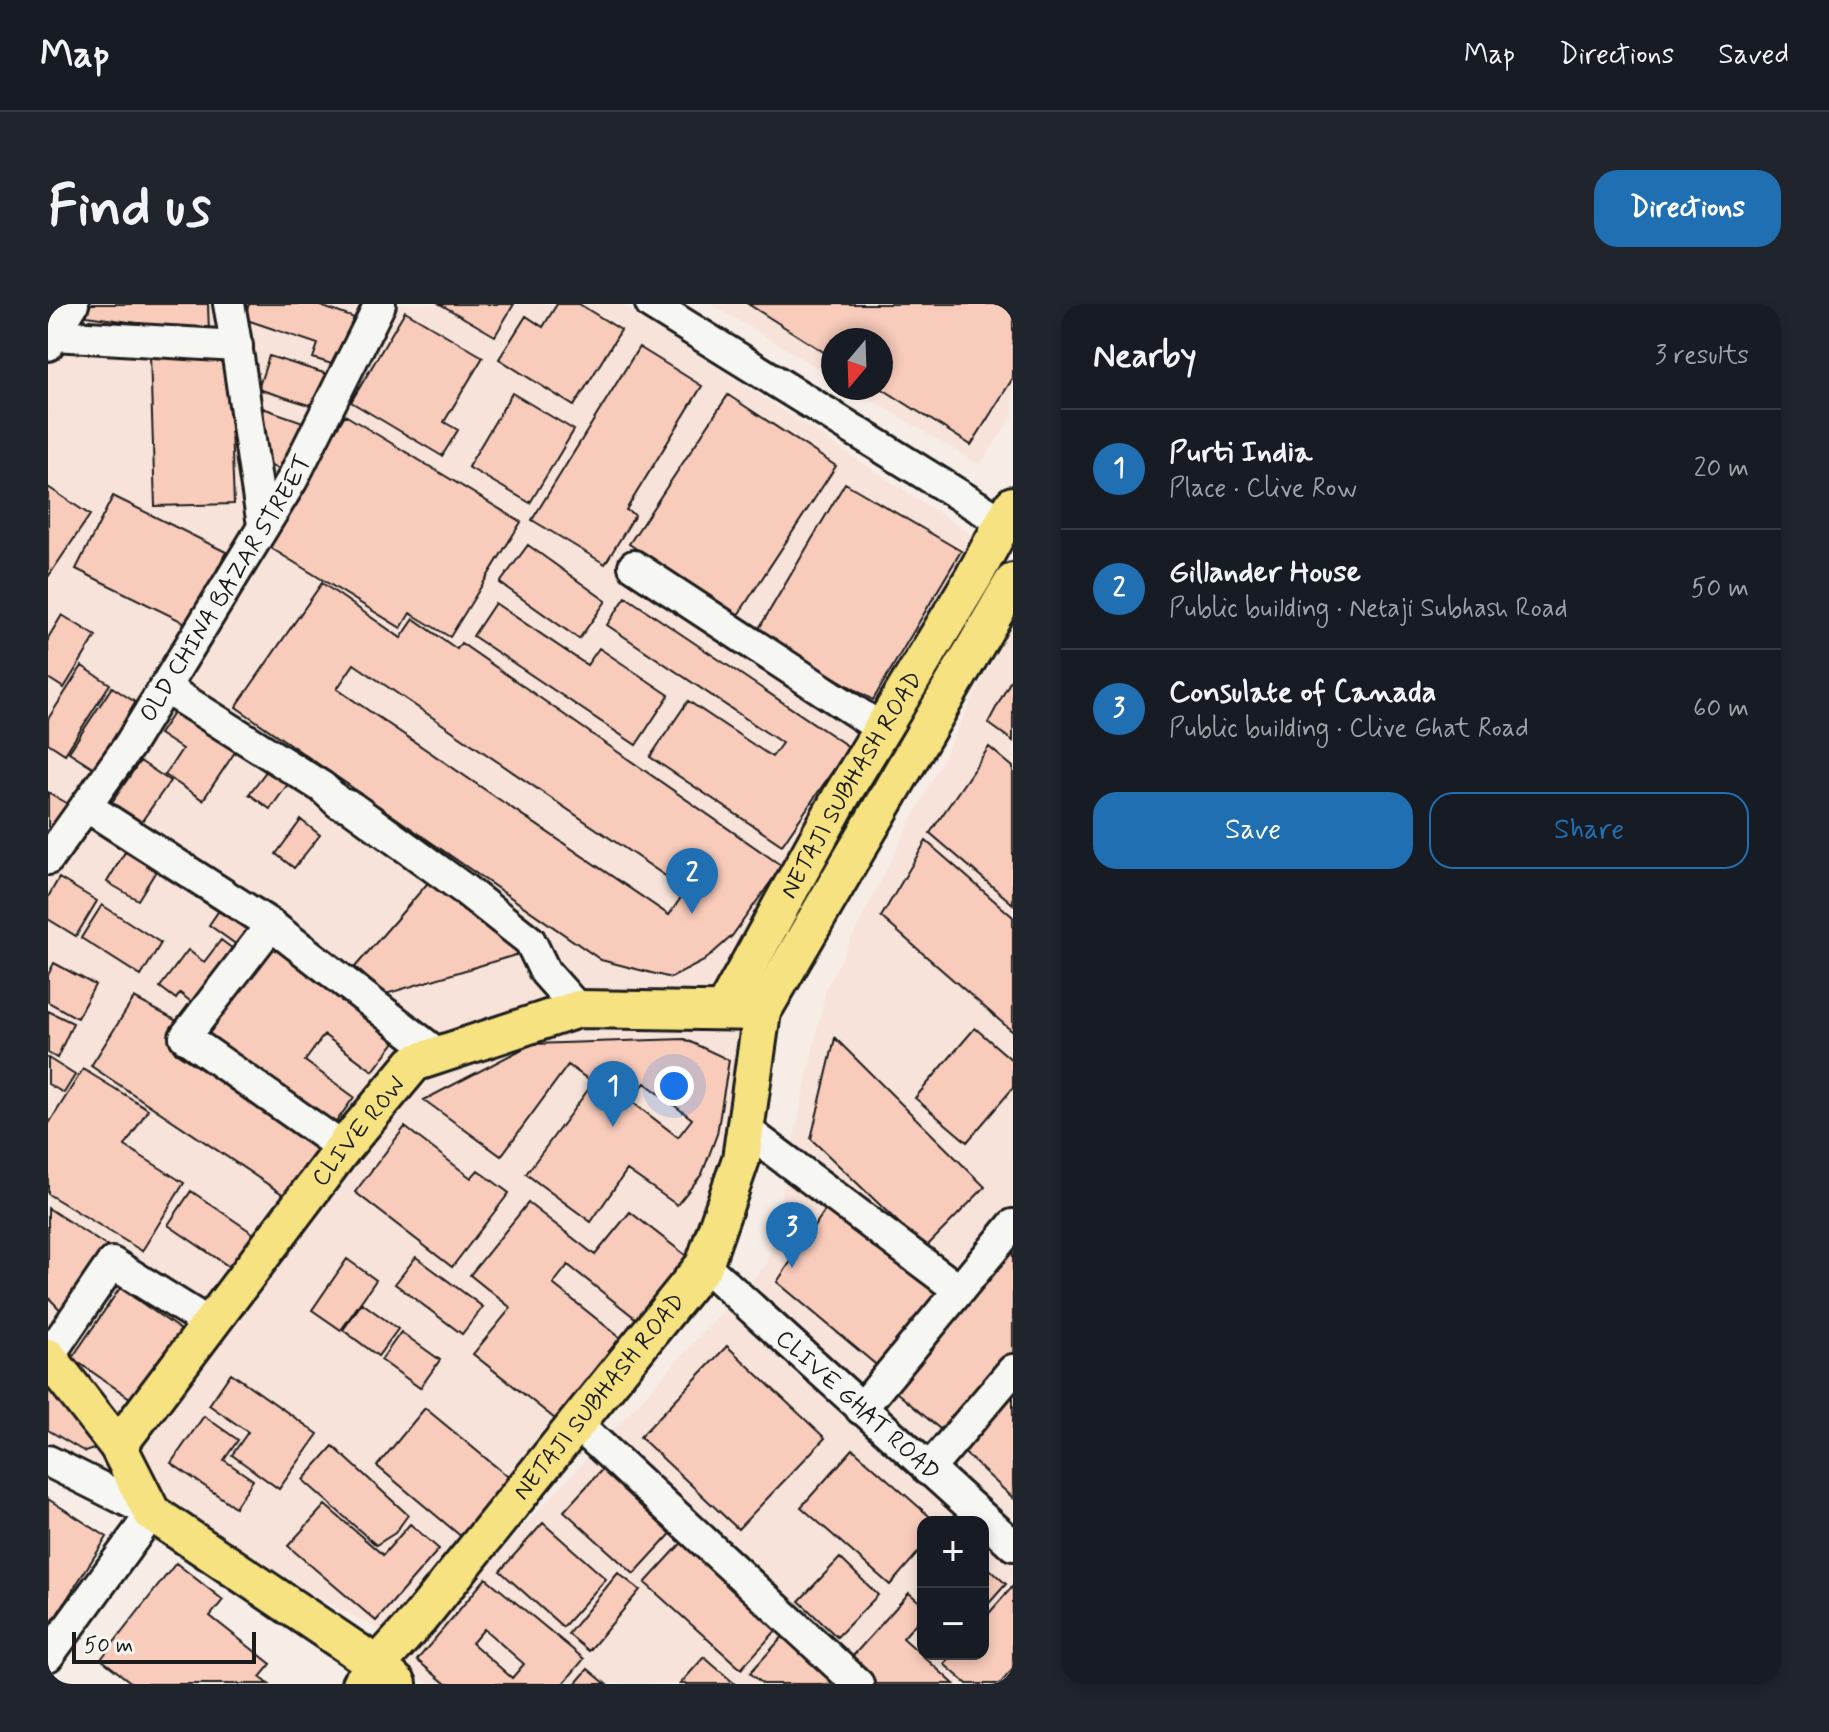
<!DOCTYPE html>
<html lang="en">
<head>
<meta charset="utf-8">
<style>
  body { margin:0; font-family:Mynerve,sans-serif; background:#20242c; color:#f1f3f6 }
  .controls { position:absolute; right:24px; bottom:24px; display:grid; overflow:hidden; border-radius:16px; box-shadow:0 4px 12px #0003 }
  .controls button { width:72px; height:72px; display:grid; place-items:center; padding:0; border:0; border-bottom:2px solid #363941; background:#171b24; color:#f1f3f6; font:40px sans-serif }
  .compass { position:absolute; left:773px; top:24px; width:72px; height:72px; border-radius:50%; background:#171b24; box-shadow:0 4px 12px #0003; rotate:199deg }
  .scale { position:absolute; left:24px; bottom:20px; width:184px; box-sizing:border-box; padding-left:8px; border:4px solid #1c1c1c; border-top:0; font-size:22px; line-height:28px; white-space:nowrap; color:#1c1c1c; -webkit-text-stroke:6px #f6f6f2; paint-order:stroke }
  .you { position:absolute; left:626px; top:782px; width:28px; height:28px; margin:-20px; border:6px solid #fff; border-radius:50%; background:#1a73e8; box-shadow:0 0 0 12px #1a73e833 }
  .badge { display:grid; place-items:center; width:52px; height:52px; border-radius:50%; background:#1f6fb2; color:#fff; font-size:26px; font-weight:700 }
  .pin { position:absolute; translate:-50% -66px; filter:drop-shadow(0 2px 4px #0008) }
  .pin::after { content:''; position:absolute; top:42px; width:28px; height:24px; background:inherit; clip-path:polygon(0 0,100% 0,50% 100%) }
  .list { margin:0; padding:0; list-style:none }
  h2 { display:flex; justify-content:space-between; align-items:center; height:104px; margin:0; padding:0 32px; font-size:34px }
  h2 small { font-size:26px; font-weight:400; color:#9ea1a6 }
  .list li { display:grid; grid-template-columns:52px 1fr auto; gap:24px; align-items:center; box-sizing:border-box; height:120px; padding:0 32px; border-top:2px solid #363941 }
  .list b { display:block; font-size:30px; white-space:nowrap }
  .list p { margin:0; font-size:26px; white-space:nowrap; color:#9ea1a6 }
  .list em { font-size:26px; font-style:normal; color:#9ea1a6 }
  .actions { display:flex; gap:16px; padding:24px 32px }
  .actions a { flex:1; padding:18px 0; border:2px solid #1f6fb2; border-radius:24px; text-align:center; font-size:28px; color:#1f6fb2 }
  .actions .main { background:#1f6fb2; color:#fff }
  .map { position:relative; flex:none; width:965px; height:1380px; overflow:hidden; border-radius:24px }
  header { display:flex; align-items:center; gap:48px; box-sizing:border-box; height:112px; padding:0 40px; background:#171b24; border-bottom:2px solid #363941 }
  header strong { font-size:38px }
  nav { display:flex; gap:44px; margin-inline-start:auto; font-size:28px }
  .intro { display:flex; align-items:center; justify-content:space-between; box-sizing:border-box; height:192px; padding:0 48px }
  h1 { margin:0; font-size:56px }
  .button { padding:20px 36px; border-radius:24px; background:#1f6fb2; color:#fff; font-size:28px; font-weight:700 }
  main { display:flex; gap:48px; padding:0 48px }
  aside { flex:1; background:#171b24; border-radius:24px; box-shadow:0 4px 12px #0003 }
  .map>svg:first-child { display:block }
  .built { fill:#f7e3da; fill-rule:evenodd }
  .building { fill:#f8cbbb; stroke:#1c1c1c; stroke-width:2; fill-rule:evenodd }
  .lines { fill:none; stroke-linecap:round; stroke-linejoin:round }
  .minor-casing { stroke:#1c1c1c; stroke-width:36 }
  .major-casing { stroke:#1c1c1c; stroke-width:42 }
  .minor { stroke:#f6f6f2; stroke-width:30 }
  .major { stroke:#f6e281; stroke-width:36 }
  .labels { text-anchor:middle; stroke-width:8; stroke-linejoin:round; paint-order:stroke }
  .street-label { font-size:24px; fill:#1c1c1c; stroke:#f6f6f2 }
</style>
</head>
<body>
<header>
<strong>Map</strong>
<nav><a>Map</a><a>Directions</a><a>Saved</a></nav>
</header>
<div class="intro"><h1>Find us</h1><a class="button">Directions</a></div>
<main>
<div class="map">
<svg width="965" height="1380" viewBox="0 0 965 1380">
  <rect width="100%" height="100%" fill="#f6ede7"/>
  <filter id="ink" filterUnits="userSpaceOnUse"><feTurbulence type="fractalNoise" baseFrequency=".0125" numOctaves="2"/><feDisplacementMap in="SourceGraphic" scale="16" xChannelSelector="R" yChannelSelector="G"/><feConvolveMatrix kernelMatrix="1 2 1 2 8 2 1 2 1" color-interpolation-filters="sRGB"/></filter>
  <g filter="url(#ink)">
    <!-- built -->
    <path class="built" d="M0 0H573L953 250 709 683 678 826 643 958 347 1334 0 1152Z
      M663 0H965V112L932 161 804 84H833V36H785V73Z
      M965 316V1380H381L352 1356 719 960 778 685ZM875 1218H935V1350H875Z"/>
    <!-- building -->
    <path class="building" d="M43 0H160L161 29 38 12Z
      M201 0H267L312 16 296 64 265 54 270 40 196 15Z
      M392 0H466L447 32Z
      M509 0H531L573 26 526 102 451 55 478 12 495 23Z
      M700 0H965V74L923 141 833 84V36H785V54Z
      M357 7 435 53 396 118 410 126 394 152 303 98Z
      M591 43 654 82 578 206 587 211 557 260 484 216Z
      M180 48 186 200 107 202 102 51Z
      M221 52 279 70 268 103 210 85Z
      M464 89 526 126 482 199 420 163Z
      M680 91 788 162 690 311 581 240Z
      M209 102 258 119 234 166 210 157Z
      M297 111 473 218 402 333 362 309 353 324 218 241Z
      M797 179 913 247 825 396 709 328Z
      M0 183 42 211 0 273Z
      M65 192 178 248 141 321 28 265Z
      M480 241 558 297 531 335 452 279Z
      M274 279 353 334 366 315 409 345 413 339 734 562 684 632 656 657 623 674 553 656 188 403ZM306 360 638 586 621 611 289 385Z
      M578 293 801 443 734 541 602 453 640 397 724 453 734 439 559 321Z
      M447 299 539 361 551 344 621 391 588 441 425 332Z
      M14 311 48 332 16 384 0 374V334Z
      M34 362 62 380 17 450 0 439V415Z
      M965 372V437L940 419Z
      M64 383 93 402 51 467 21 448Z
      M132 399 193 439 155 496 117 471 134 445 111 430Z
      M941 443 965 463V600L882 529Z
      M92 457 122 477 89 524 60 504Z
      M223 461 243 476 222 505 201 490Z
      M0 488 27 504 11 530 0 523Z
      M253 516 272 531 246 564 228 550Z
      M878 537 965 613V728L833 613Z
      M77 548 108 567 90 596 59 578Z
      M385 573 474 649 338 690 307 663Z
      M11 574 49 597 28 632 0 615V593Z
      M54 601 113 639 93 672 33 634Z
      M172 605 208 630 196 646 161 621Z
      M218 632 353 730 325 767 276 731 257 757 306 793 280 829 145 730Z
      M173 636 193 651 152 705 132 689 128 695 112 683 140 646 156 658Z
      M6 659 47 681 29 714 0 698V671Z
      M86 694 140 723 127 748 272 844 239 893 43 762Z
      M0 707 25 719 9 754 0 749Z
      M927 724 965 757V784L919 838 867 794Z
      M787 734 937 883 877 944 763 835Z
      M636 735 681 756 669 830 654 870 629 901 579 866 543 918 478 870 545 779 520 761 453 852 376 796 484 740ZM597 779 644 815 630 833 583 797Z
      M0 754 27 771 16 789 0 780Z
      M35 765 100 805 77 842 136 879 94 947 0 890V821Z
      M357 823 423 874 430 866 461 889 404 963 307 888Z
      M143 887 209 932 186 966 120 921Z
      M480 899 547 951 582 908 641 954 591 1017 520 961 505 980 575 1036 511 1118 425 1050 463 1004 422 971Z
      M782 899 893 990 832 1064 729 978Z
      M0 904 66 947 21 1015 0 993Z
      M965 939V1051L898 1130 842 1083Z
      M368 953 435 1003 414 1030 347 980Z
      M299 955 328 976 293 1026 264 1006Z
      M72 984 143 1033 95 1103 24 1054Z
      M314 999 350 1025 330 1052 295 1026Z
      M353 1028 392 1056 372 1084 333 1056Z
      M679 1042 777 1134 690 1225 592 1133Z
      M183 1069 270 1130 231 1185 184 1151 200 1128 161 1101Z
      M0 1081 54 1142 37 1148 0 1126Z
      M965 1081V1194L909 1142Z
      M377 1104 464 1176 415 1234 329 1162Z
      M156 1112 190 1136 176 1156 205 1176 187 1203 123 1159Z
      M285 1142 360 1211 347 1229 328 1241 255 1176Z
      M805 1145 888 1218H875V1243L842 1281 753 1203Z
      M559 1160 629 1223 586 1270 516 1207Z
      M0 1195 59 1233 4 1318 0 1316Z
      M277 1201 335 1251 362 1220 391 1245 328 1317 240 1242Z
      M495 1219 558 1275 515 1323 452 1267Z
      M639 1233 734 1320 693 1365 597 1279Z
      M792 1254 830 1291 789 1333 751 1297Z
      M128 1259 175 1296 162 1312 223 1360 212 1373 221 1380H85L53 1355Z
      M935 1259 958 1280 935 1306Z
      M570 1269 592 1286 541 1347 520 1330Z
      M438 1274 536 1355 515 1380H398L369 1356ZM436 1325 476 1360 464 1374 424 1339Z
      M965 1282V1365L952 1380H919L896 1360 905 1350H935V1316Z
      M861 1289 875 1301V1311L855 1334 906 1380H816L796 1362Z
      M739 1328 798 1380H715L702 1369Z
      M656 1353 687 1380H632Z
      M540 1365 558 1380H527Z"/>
    <g class="lines">
      <defs>
        <g id="minor">
          <path d="M181 0C195 73 202 147 215 220"/>
          <path d="M603 0 956 219 965 222"/>
          <path d="M6 31 189 42"/>
          <path d="M0 41 25 0"/>
          <path d="M586 262 834 425"/>
          <path d="M117 384 274 483 291 499 303 503 416 585 482 637 497 668 530 705"/>
          <path d="M38 502 223 621"/>
          <path id="s1" d="M0 555 80 443 244 176 332 0"/>
          <path d="M698 826 911 986"/>
          <path d="M295 844 137 733 223 621 391 751"/>
          <path id="s2" d="M656 961 965 1241"/>
          <path d="M0 1053 64 959 160 1019"/>
          <path d="M813 1105 965 921"/>
          <path d="M528 1119 810 1380"/>
          <path d="M0 1157 104 1209 0 1352"/>
          <path d="M880 1166 965 1066"/>
        </g>
        <g id="major">
          <path id="s3" d="M675 707 794 491 925 274 965 201"/>
          <path d="M0 1053 70 1142 104 1209 329 1361 350 1380"/>
          <path id="s4" d="M70 1142 295 844 366 759 530 705 714 708"/>
          <path id="s5" d="M312 1380 371 1315 656 961 693 855 714 708 965 278"/>
        </g>
      </defs>
      <!-- minor casing -->
      <use href="#minor" class="minor-casing"/>
      <!-- major casing -->
      <use href="#major" class="major-casing"/>
      <!-- minor -->
      <use href="#minor" class="minor"/>
      <!-- major -->
      <use href="#major" class="major"/>
    </g>
  </g>
  <g class="labels">
    <!-- street labels -->
    <g class="street-label">
      <text dy="8" stroke="none"><textPath href="#s1" startOffset="324">OLD CHINA BAZAR STREET</textPath></text>
      <text dy="8" stroke="none"><textPath href="#s3" startOffset="260">NETAJI SUBHASH ROAD</textPath></text>
      <text dy="8" stroke="none"><textPath href="#s4" startOffset="396">CLIVE ROW</textPath></text>
      <text dy="8" stroke="none"><textPath href="#s5" startOffset="374">NETAJI SUBHASH ROAD</textPath></text>
      <text dy="8" stroke="none"><textPath href="#s2" startOffset="208">CLIVE GHAT ROAD</textPath></text>
    </g>
  </g>
</svg>
<div class="controls">
<button>+</button>
<button>−</button>
</div>
<svg class="compass" viewBox="-18 -18 36 36"><path d="M0-13l5 13h-10z" fill="#e53935"/><path d="M0 13l5-13h-10z" fill="#9ea1a6"/></svg>
<div class="scale">50 m</div>
<div class="you"></div>
<div class="pin badge" style="left:565px;top:823px">1</div>
<div class="pin badge" style="left:644px;top:610px">2</div>
<div class="pin badge" style="left:744px;top:964px">3</div>
</div>
<aside>
<h2>Nearby<small>3 results</small></h2>
<ul class="list">
<li><span class="badge">1</span><div><b>Purti India</b><p>Place · Clive Row</p></div><em>20 m</em></li>
<li><span class="badge">2</span><div><b>Gillander House</b><p>Public building · Netaji Subhash Road</p></div><em>50 m</em></li>
<li><span class="badge">3</span><div><b>Consulate of Canada</b><p>Public building · Clive Ghat Road</p></div><em>60 m</em></li>
</ul>
<div class="actions"><a class="main">Save</a><a>Share</a></div>
</aside>
</main>
</body>
</html>
